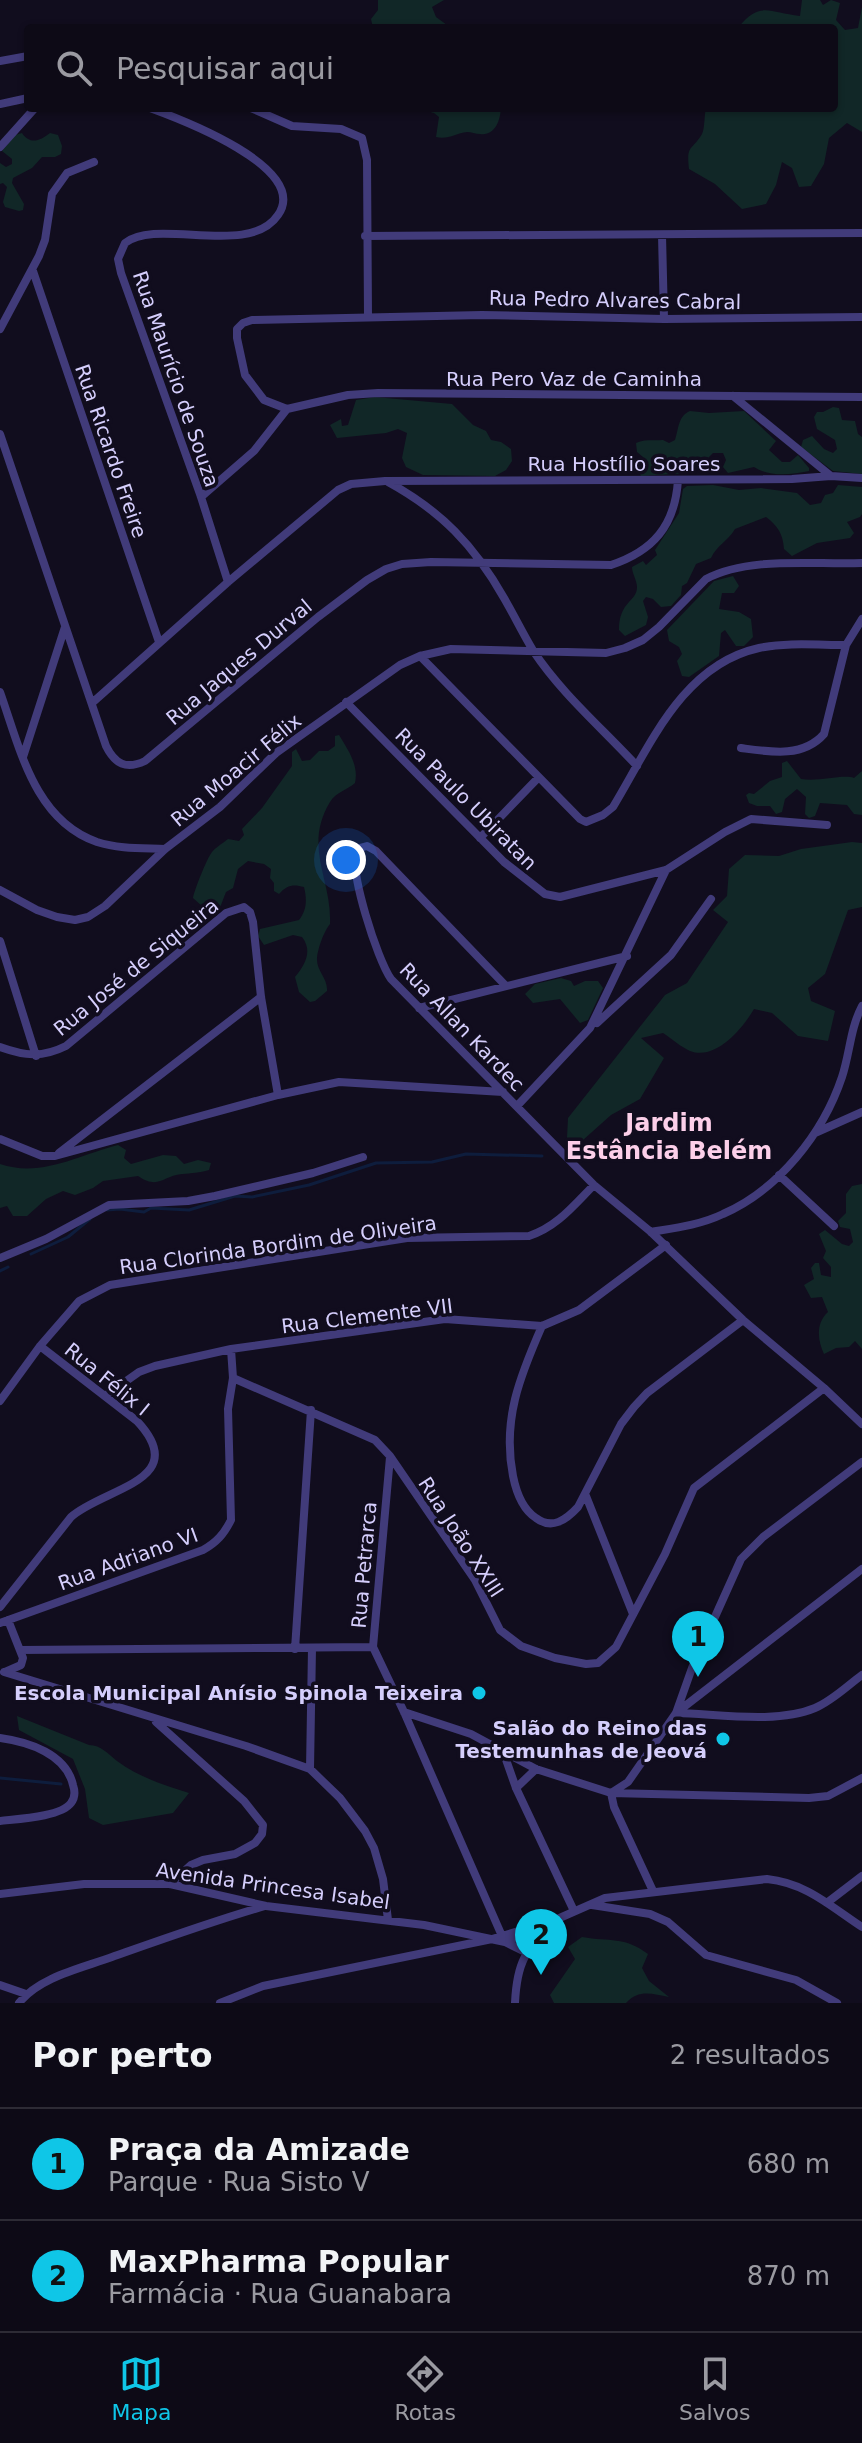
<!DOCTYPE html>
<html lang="pt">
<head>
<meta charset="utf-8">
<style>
  body { margin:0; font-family:"DejaVu Sans",sans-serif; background:#16131f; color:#f1f3f6 }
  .you { position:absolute; left:346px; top:860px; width:28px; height:28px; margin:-20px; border:6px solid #fff; border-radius:50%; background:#1a73e8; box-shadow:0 0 0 12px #1a73e833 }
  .badge { display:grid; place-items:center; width:52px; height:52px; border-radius:50%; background:#0fc6e7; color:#111; font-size:26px; font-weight:700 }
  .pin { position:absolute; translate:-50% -66px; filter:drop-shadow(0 2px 4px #0008) }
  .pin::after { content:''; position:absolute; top:42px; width:28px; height:24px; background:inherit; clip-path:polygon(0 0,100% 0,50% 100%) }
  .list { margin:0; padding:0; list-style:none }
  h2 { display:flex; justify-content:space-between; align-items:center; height:104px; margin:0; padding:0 32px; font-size:34px }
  h2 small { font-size:26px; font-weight:400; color:#9a9aa1 }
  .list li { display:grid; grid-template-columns:52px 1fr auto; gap:24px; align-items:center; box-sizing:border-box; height:112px; padding:0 32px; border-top:2px solid #2d2b35 }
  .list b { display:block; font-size:30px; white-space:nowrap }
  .list p { margin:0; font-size:26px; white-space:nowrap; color:#9a9aa1 }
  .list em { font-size:26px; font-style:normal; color:#9a9aa1 }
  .icon { flex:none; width:44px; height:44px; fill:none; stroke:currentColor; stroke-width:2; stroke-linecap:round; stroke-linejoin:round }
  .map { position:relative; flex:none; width:862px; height:2003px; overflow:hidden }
  .search { position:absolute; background:#0d0a16; box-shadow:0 2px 6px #0004; left:24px; right:24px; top:24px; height:88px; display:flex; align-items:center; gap:20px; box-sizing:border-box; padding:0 28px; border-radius:8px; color:#9a9aa1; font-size:30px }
  .sheet { height:328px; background:#0d0a16 }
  nav { display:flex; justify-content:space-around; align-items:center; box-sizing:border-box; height:112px; border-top:2px solid #2d2b35; background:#0d0a16; font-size:22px; color:#9a9aa1 }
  nav a { display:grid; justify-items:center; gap:4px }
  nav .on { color:#0fc6e7 }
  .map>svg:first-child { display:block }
  .green { fill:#112727 }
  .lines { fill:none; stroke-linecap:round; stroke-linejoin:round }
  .stream { stroke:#0e1d3d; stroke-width:3 }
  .minor { stroke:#413b7a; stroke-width:8 }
  .poi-dot { fill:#0fc6e7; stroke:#110d1e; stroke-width:3 }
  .labels { text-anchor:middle; stroke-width:7; stroke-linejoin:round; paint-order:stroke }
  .street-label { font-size:20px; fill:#d5cefc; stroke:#110d1e }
  .poi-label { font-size:20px; font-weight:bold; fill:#d5cefc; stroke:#110d1e; text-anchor:end }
  .quarter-label { font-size:24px; font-weight:bold; fill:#fccfe9; stroke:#110d1e }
</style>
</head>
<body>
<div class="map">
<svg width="862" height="2003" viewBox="0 0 862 2003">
  <rect width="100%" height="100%" fill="#110d1e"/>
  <!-- green -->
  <path class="green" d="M378 0H444L432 7 436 17 451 28H373L371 19 378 10Z
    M802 0H820L823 5 831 0 840 3 836 20 845 30 858 28 862 7V132L847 123 829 138 824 164 811 186 799 187 792 168 782 162 776 185 766 204 742 209 715 184 689 169C686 144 692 151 702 134 705 128 704 116 706 108H834V28H738C760 0 769 13 800 16Z
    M416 108H501C500 121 495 136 480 134 476 134 471 132 467 132 456 133 448 140 436 137L439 117 434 113Z
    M22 133C30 145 40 141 50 133L58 135 62 146 61 154 55 157H42L32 168 13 178 12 183 24 204 23 210 19 211 5 207 3 202 7 187 3 183 0 184V163L6 167 12 164V159L2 151 15 135Z
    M375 397 452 404 473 425 486 431 491 440 501 442 511 449 512 461 506 470 495 476 423 475 406 467 402 458 407 433 398 429 386 433 337 438 330 425 341 419 342 426 348 425 356 400Z
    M833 407 839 408 842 420 855 421 858 434 862 437V474L833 471 801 447 803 440 812 436 824 449 833 453 837 449 835 440 817 429 814 417 817 412H823Z
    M690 411 709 413 744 411 776 441 769 450 782 462H790L798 455 809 468V471C790 475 770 477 754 467L728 473 723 467 726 460 723 453H713L696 470 689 473 641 476 638 471 643 457 637 452 636 443C644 439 654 441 663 440L669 443 675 440C679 428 678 416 690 411Z
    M713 485 739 490 761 488 797 493 810 505 821 503 825 495 833 493 838 485 862 487V514L860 517 847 522 854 533 850 538 817 543 792 556 784 549C783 534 778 526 766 517L735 529C728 541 717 545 711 558L696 564 687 583 682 586 681 595 671 606 661 607 653 599 646 597 643 601 648 617 646 625 625 636 619 630C619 601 637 602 637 587 637 580 632 574 632 567L643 561 646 565 657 555 655 550 679 513 683 489 687 486Z
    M733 576 739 586 734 593H722L719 609 739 612 751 619 753 637 744 646H736L725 630 721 633 719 656 689 677 682 676 677 661 682 654 679 647 669 641 667 630 714 581Z
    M339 735C348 750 359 765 355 783 347 790 336 792 330 802 303 847 332 879 330 924 324 931 317 950 317 960 317 971 328 979 327 991L315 1001 310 1002 299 992 295 977C305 965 313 951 302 937L293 935 264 945 258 936 260 929 299 920C307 910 307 899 304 887 293 884 287 885 279 894L274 891V883L270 878 271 869 264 864 248 861 238 869 233 888 226 892 219 910 203 907 193 898C194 891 207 858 212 852 215 848 223 843 228 839L239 841 244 835 242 829 262 808 292 766V752L296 749 302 761 310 760 319 751H328L335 746V736Z
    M787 761 801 779C819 782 843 774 854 778L862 771V815L854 814 847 805 820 803 815 816 809 818 805 814 806 797 797 789 785 799 782 812 776 814 770 806H757L749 803 746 795 749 793 754 794 770 781 782 777V763Z
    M852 842 862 843V907L848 910 825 974 808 988 811 1001 835 1011 828 1041 798 1036 772 1013 754 1009C743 1028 716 1061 690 1051 681 1047 672 1039 663 1033L641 1038 664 1058 640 1099 611 1115 583 1140 567 1138 568 1118 665 995 687 983 728 922 713 910 727 896 729 869 745 855 779 856 801 849Z
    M561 978 571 981 574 986 585 981H598L603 988 588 1020 580 1023 560 999 533 1003 525 994 535 984Z
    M118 1145 126 1150 124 1158 131 1164 163 1155 176 1156 184 1164 198 1160 211 1163 209 1170C199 1173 192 1173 182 1174 162 1176 159 1190 138 1176L103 1181 93 1188 75 1195 63 1191 46 1199 27 1216H13L7 1206 0 1208V1164C41 1178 79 1155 118 1145Z
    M862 1184V1349L855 1341 849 1347 836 1348 824 1354C818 1341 815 1324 828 1312L822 1297 811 1298 804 1285 814 1279 811 1268 815 1263H819L821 1275 831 1277V1267L823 1258 826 1251 819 1234 825 1230 842 1244 849 1246 853 1242 850 1229 840 1227 838 1221 846 1213V1194L852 1186Z
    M17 1716 89 1745C101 1745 108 1754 117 1761 139 1777 163 1785 189 1793L173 1813 103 1825 89 1818 85 1789 73 1759 19 1730Z
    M582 1937C610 1942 624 1936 648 1954L642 1968 649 1981 669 1997C652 1994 639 1989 626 2003H554L550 1995 575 1959 568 1947Z"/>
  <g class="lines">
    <!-- stream -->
    <path class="stream" d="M107 1210 120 1209 144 1212 151 1208 189 1210 235 1196 252 1197 309 1185 376 1163 432 1162 466 1154 542 1156
      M31 1254 68 1237 90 1219
      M0 1271 8 1267
      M0 1778 61 1784"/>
    <!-- minor -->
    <path class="minor" d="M0 61 28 56
      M0 104 28 98
      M150 108C180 119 311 168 278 215 249 258 157 217 125 243L118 259 121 273 201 497 228 582
      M251 108 292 126 341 129 362 138 367 160 368 316
      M0 147 35 108
      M662 235 664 319
      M365 236 862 233
      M33 271 159 642
      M862 317 664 319 482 315 252 320 243 323 237 329V338L245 375 264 400 287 409 348 395 378 393 862 397
      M0 329 39 256 45 240 52 194 67 173 94 162
      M733 396 831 476
      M0 434 106 746C115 764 126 770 145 761L318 617 367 580 386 569 402 564 431 562 611 565C653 551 675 526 678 480
      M388 482C441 511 474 545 504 598 514 615 523 634 534 652 562 694 603 729 637 766
      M201 497 254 451 287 409
      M420 656 580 819 586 822 603 815 613 807C650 746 682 665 759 648 787 642 818 645 846 645
      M0 692C20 748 34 820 97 842 119 849 142 848 165 849
      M346 702 504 862 545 894 560 897 666 870 725 832 751 819 827 825
      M92 703 228 582 338 490 351 484 385 481 792 479 831 476 862 478
      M741 748C770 752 803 758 824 734L846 645 862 619
      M23 757 65 627
      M480 838 538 778
      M0 890 37 910 57 917 75 920 88 917 105 906 165 849 220 807 276 753 400 665 420 656 451 649 606 653 625 648 643 640 659 627 706 579C749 556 814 565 862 563
      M0 941 36 1056
      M505 985 376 851 367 846 356 849C349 871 377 959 391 979L594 1185 651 1232 743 1320 824 1388 862 1424
      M419 1008 627 956
      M597 1023 671 955 711 899
      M0 1047C25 1056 42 1058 66 1046L226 913 244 907 250 912 253 922 261 997 278 1095
      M517 1106 590 1028 666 870
      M815 1133 862 1112
      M0 1139 42 1156H55L278 1095 339 1082 503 1092
      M59 1153 261 997
      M779 1175 834 1226
      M651 1232C675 1228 700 1225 723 1214 778 1190 823 1134 842 1077 850 1053 850 1029 862 1006
      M0 1258 46 1239 109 1205 188 1201 215 1196 313 1173 363 1157
      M542 1326C520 1376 502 1420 513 1476 516 1491 522 1509 536 1518 552 1530 566 1520 578 1507L621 1424 634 1407 647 1393 743 1320
      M233 1378 375 1440 390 1456 475 1580 500 1630 521 1646 555 1658 586 1664 598 1663 616 1647 665 1554 694 1488 824 1388
      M105 1396 139 1372 155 1366 231 1349 445 1319 542 1326 579 1310 666 1245
      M0 1401 40 1346 79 1301 110 1285 407 1238 529 1236C557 1227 574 1205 594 1185
      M390 1457 373 1647 404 1712 502 1936
      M586 1496 633 1614
      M0 1607 71 1517C103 1488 193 1481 137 1421L40 1346
      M0 1623 203 1550C217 1542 224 1534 231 1520L228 1409 233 1378 231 1349
      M295 1649 311 1410
      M20 1650 373 1647
      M4 1672 246 1746 310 1769 340 1798 365 1831 374 1848 383 1879 388 1920
      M5 1672 21 1665 23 1658 8 1620
      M404 1712 471 1734 536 1769 611 1793 809 1798 828 1796 862 1778
      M676 1713 862 1569
      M677 1713C718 1714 777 1724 815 1708 832 1701 847 1686 862 1675
      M156 1722 244 1801 263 1825 262 1834 255 1843 235 1854 203 1860 191 1865 170 1884
      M0 1738C29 1742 66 1754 73 1785 75 1791 75 1798 71 1803 61 1817 16 1819 0 1821
      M504 1754 516 1788 574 1911
      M310 1769 312 1648
      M516 1788 536 1769
      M611 1793 628 1782 676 1713 692 1668 741 1559 763 1537 862 1462
      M611 1793 614 1807 653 1891
      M0 1894 84 1884H170L266 1906 424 1925 505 1942 525 1952
      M828 1902 862 1876
      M592 1905 650 1914 668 1922 706 1955 796 1980 837 2003
      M506 1942 542 1929
      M0 1985 26 1994
      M19 2003C39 1977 82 1968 112 1957 163 1939 213 1921 265 1906
      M220 2003 263 1986 492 1939 555 1920 605 1898 767 1879C806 1883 830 1906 862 1927
      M515 2003C517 1960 526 1951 554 1921"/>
  </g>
  <!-- markers -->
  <g class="poi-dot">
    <circle cx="479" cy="1693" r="8"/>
    <circle cx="723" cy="1739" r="8"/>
  </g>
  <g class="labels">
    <!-- street labels -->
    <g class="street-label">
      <text transform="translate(615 300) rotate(1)" y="7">Rua Pedro Alvares Cabral</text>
      <text transform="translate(176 379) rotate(71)" y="7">Rua Maurício de Souza</text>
      <text x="574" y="386">Rua Pero Vaz de Caminha</text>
      <text transform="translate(111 451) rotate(71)" y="7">Rua Ricardo Freire</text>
      <text x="624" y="471">Rua Hostílio Soares</text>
      <text transform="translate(239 662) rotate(-40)" y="7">Rua Jaques Durval</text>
      <text transform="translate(236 770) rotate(-40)" y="7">Rua Moacir Félix</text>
      <text transform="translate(466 799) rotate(45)" y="7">Rua Paulo Ubiratan</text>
      <text transform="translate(136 967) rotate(-39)" y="7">Rua José de Siqueira</text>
      <text transform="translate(462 1027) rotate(46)" y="7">Rua Allan Kardec</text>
      <text transform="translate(278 1245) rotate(-8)" y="7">Rua Clorinda Bordim de Oliveira</text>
      <text transform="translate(367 1316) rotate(-7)" y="7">Rua Clemente VII</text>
      <text transform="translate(107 1379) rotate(39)" y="7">Rua Félix I</text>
      <text transform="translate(461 1537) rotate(57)" y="7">Rua João XXIII</text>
      <text transform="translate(128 1559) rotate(-20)" y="7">Rua Adriano VI</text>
      <text transform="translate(364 1565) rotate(-85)" y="7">Rua Petrarca</text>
      <text transform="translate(273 1886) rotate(8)" y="7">Avenida Princesa Isabel</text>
    </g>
    <!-- poi labels -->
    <g class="poi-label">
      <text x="463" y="1700">Escola Municipal Anísio Spinola Teixeira</text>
      <text x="707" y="1735">Salão do Reino das<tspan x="707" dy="23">Testemunhas de Jeová</tspan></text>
    </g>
    <!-- quarter labels -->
    <g class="quarter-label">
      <text x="669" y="1131">Jardim<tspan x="669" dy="28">Estância Belém</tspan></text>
    </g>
  </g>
</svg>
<div class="you"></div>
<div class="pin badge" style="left:698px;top:1677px">1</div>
<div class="pin badge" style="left:541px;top:1975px">2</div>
<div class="search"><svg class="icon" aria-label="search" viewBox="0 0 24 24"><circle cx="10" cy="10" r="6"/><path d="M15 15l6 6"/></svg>Pesquisar aqui</div>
</div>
<section class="sheet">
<h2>Por perto<small>2 resultados</small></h2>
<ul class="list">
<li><span class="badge">1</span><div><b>Praça da Amizade</b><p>Parque · Rua Sisto V</p></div><em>680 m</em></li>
<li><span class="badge">2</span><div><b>MaxPharma Popular</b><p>Farmácia · Rua Guanabara</p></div><em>870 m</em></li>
</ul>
</section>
<nav>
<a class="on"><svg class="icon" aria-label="map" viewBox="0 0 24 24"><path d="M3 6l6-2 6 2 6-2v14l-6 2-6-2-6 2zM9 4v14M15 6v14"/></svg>Mapa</a>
<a><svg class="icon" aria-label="directions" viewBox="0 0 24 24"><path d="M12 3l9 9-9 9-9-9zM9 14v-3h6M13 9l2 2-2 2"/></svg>Rotas</a>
<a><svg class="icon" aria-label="saved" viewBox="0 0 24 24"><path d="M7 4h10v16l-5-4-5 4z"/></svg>Salvos</a>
</nav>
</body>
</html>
